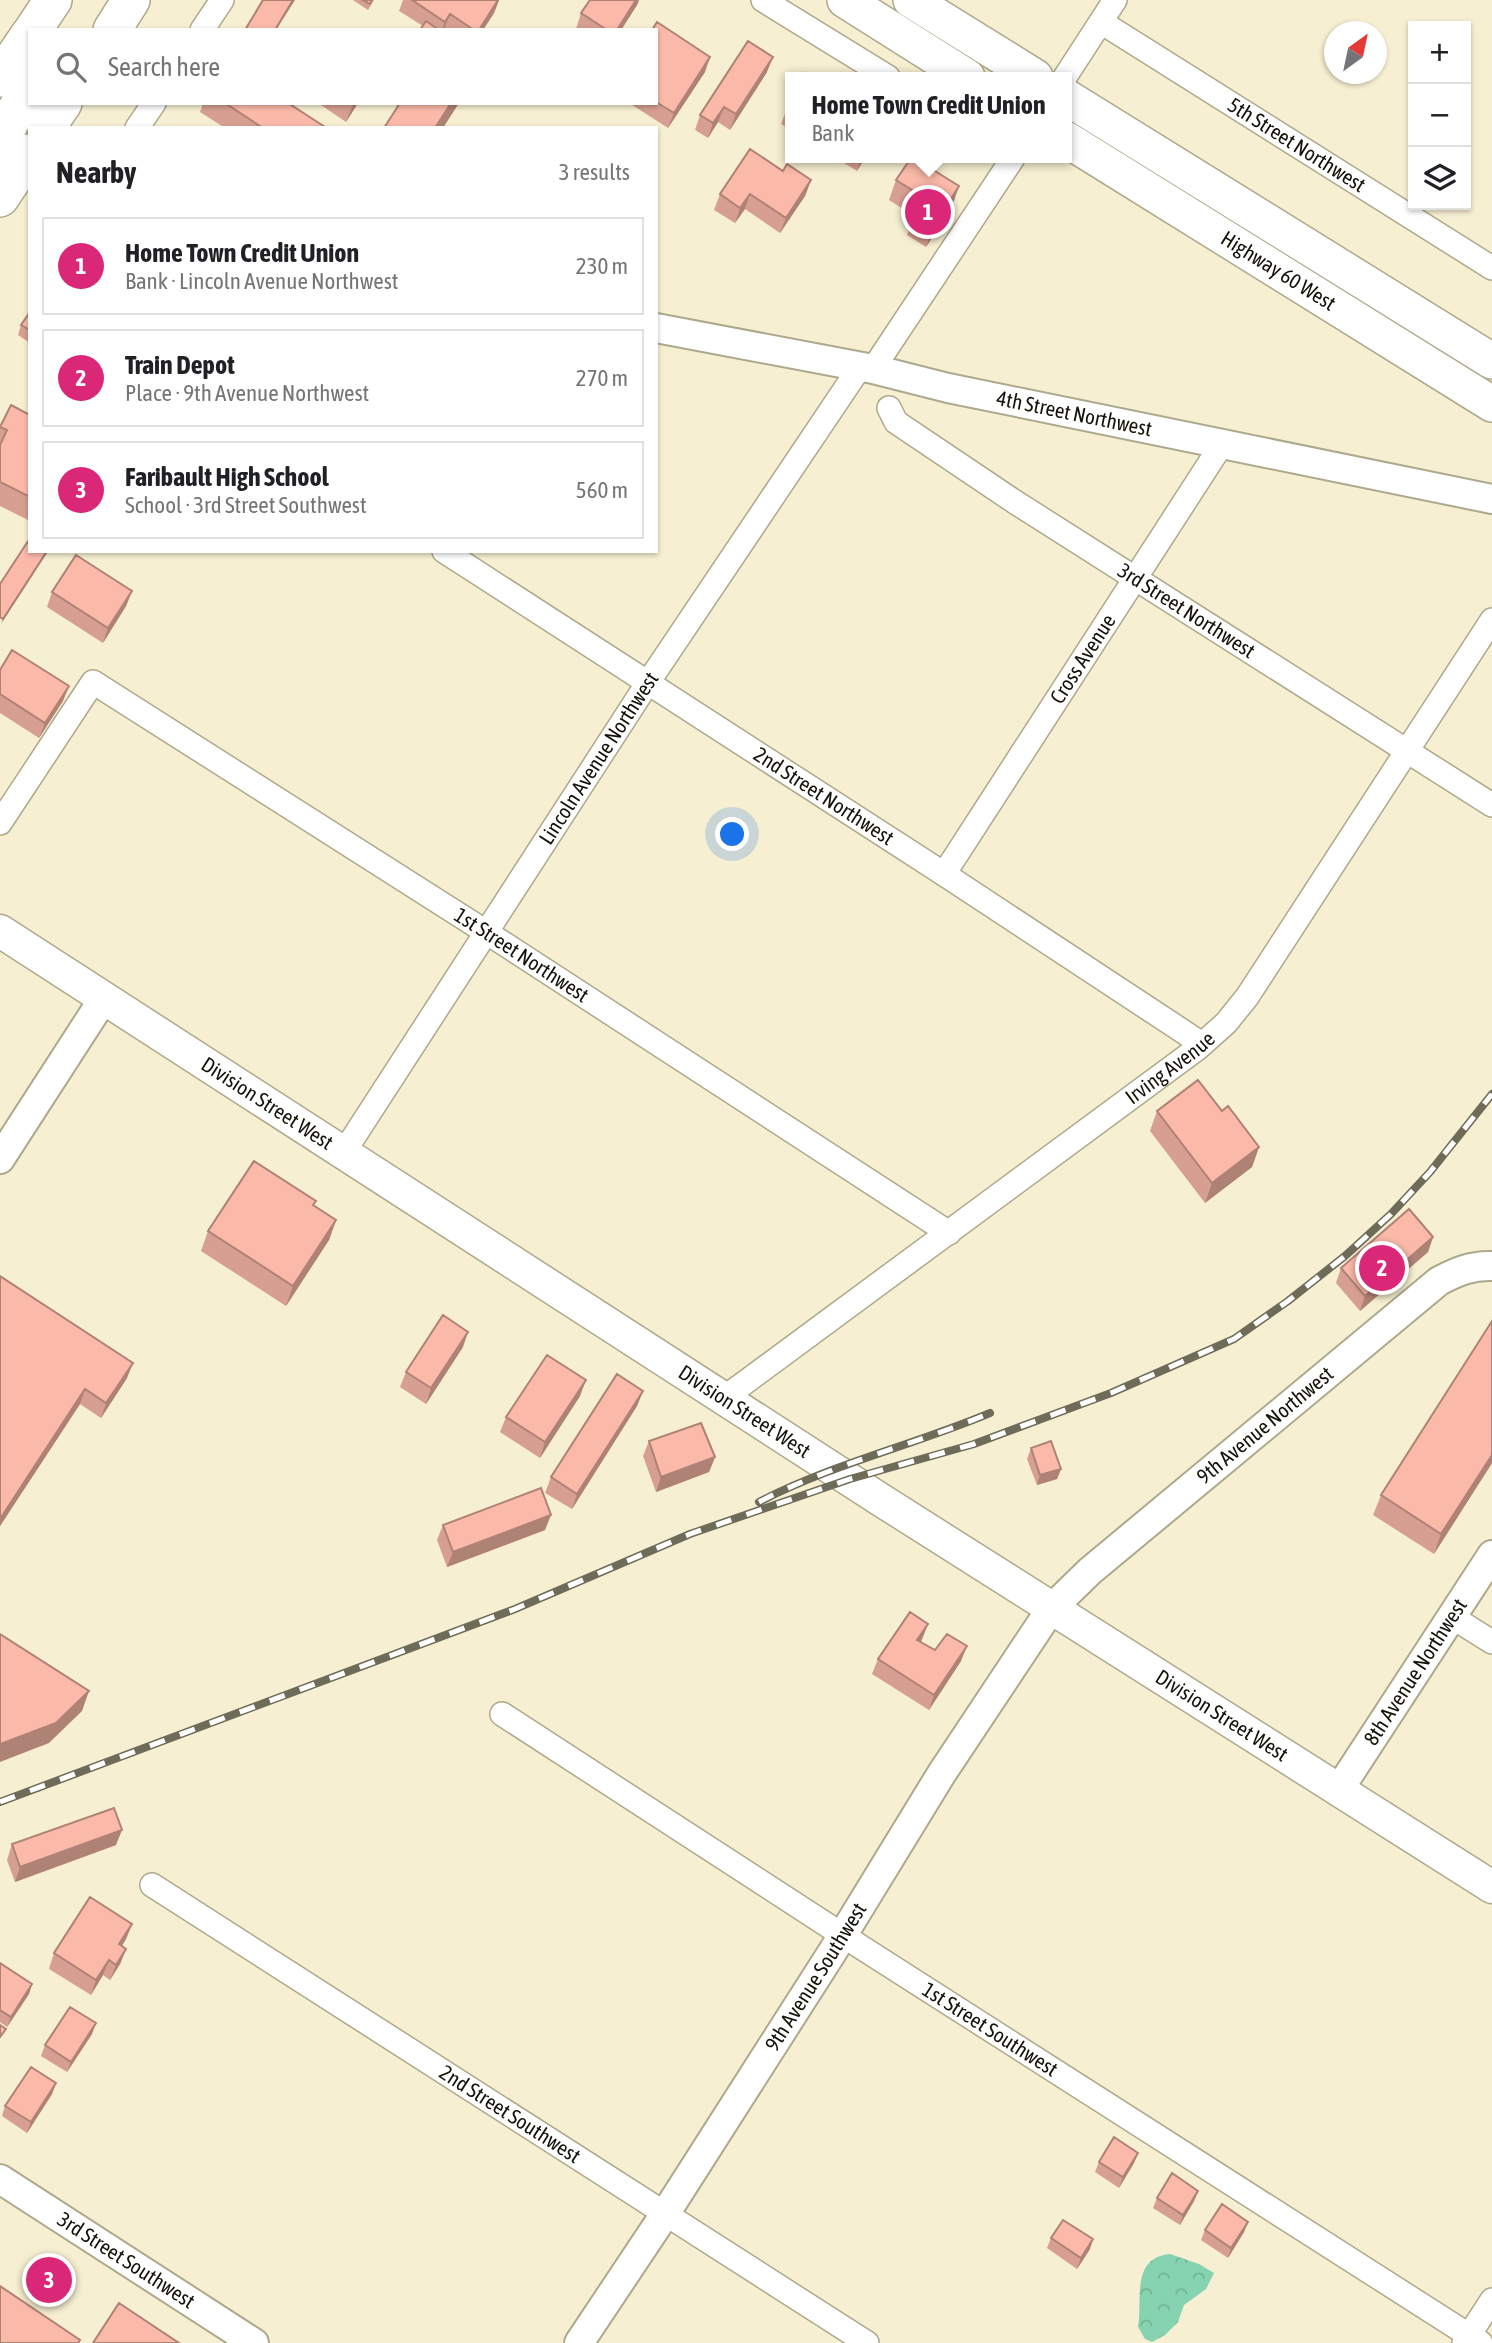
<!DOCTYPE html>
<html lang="en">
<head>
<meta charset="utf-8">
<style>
  body { margin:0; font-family:"Asap Condensed",sans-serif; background:#f6f6f6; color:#202124 }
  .controls { position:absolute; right:21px; top:21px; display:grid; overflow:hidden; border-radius:0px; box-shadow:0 2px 5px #0004 }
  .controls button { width:63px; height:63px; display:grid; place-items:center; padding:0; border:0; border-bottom:2px solid #e0e0e0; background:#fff; color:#202124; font:35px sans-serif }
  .compass { position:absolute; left:1324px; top:21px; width:63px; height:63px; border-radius:50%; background:#fff; box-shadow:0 2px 5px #0004; rotate:33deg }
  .you { position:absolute; left:733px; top:835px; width:24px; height:24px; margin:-18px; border:5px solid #fff; border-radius:50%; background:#1a73e8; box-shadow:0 0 0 10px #1a73e833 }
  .badge { display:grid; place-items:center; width:46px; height:46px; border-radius:50%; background:#db2777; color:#fff; font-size:23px; font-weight:700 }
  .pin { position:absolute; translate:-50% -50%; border:4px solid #fff; box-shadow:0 2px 7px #0006 }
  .popup { position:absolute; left:785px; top:72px; width:287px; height:91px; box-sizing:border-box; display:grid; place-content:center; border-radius:0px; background:#fff; filter:drop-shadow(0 2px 5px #0005); font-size:23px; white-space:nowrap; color:#757577 }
  .popup b { font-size:26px; color:#202124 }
  .popup::after { content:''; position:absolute; left:50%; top:100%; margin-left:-14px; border:14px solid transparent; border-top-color:#fff }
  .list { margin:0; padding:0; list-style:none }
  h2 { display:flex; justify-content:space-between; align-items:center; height:91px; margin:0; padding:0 28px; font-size:30px }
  h2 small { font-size:23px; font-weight:400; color:#757577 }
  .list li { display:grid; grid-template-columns:46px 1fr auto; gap:21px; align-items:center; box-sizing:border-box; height:98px; margin:0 14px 14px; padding:0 14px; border:2px solid #e0e0e0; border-radius:0px }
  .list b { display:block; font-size:26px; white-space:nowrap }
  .list p { margin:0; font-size:23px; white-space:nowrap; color:#757577 }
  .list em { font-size:23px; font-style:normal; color:#757577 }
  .icon { flex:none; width:38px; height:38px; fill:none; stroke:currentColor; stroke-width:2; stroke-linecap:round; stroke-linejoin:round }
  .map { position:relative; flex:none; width:1492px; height:2343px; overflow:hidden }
  .search { position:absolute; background:#fff; box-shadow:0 2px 5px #0004; left:28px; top:28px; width:630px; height:77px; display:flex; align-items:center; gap:18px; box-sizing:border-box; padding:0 24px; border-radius:0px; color:#757577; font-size:26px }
  .panel { position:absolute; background:#fff; box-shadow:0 2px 5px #0004; left:28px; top:126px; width:630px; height:427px; border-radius:0px }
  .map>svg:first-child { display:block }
  .forest { fill:url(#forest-crowns) }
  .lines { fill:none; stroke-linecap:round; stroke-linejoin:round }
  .minor-casing { stroke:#aea88c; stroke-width:26 }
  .tertiary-casing { stroke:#aea88c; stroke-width:32 }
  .secondary-casing { stroke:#aea88c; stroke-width:35 }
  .primary-casing { stroke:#aea88c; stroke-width:38 }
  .trunk-casing { stroke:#aea88c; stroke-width:40 }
  .minor { stroke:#fff; stroke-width:23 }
  .tertiary { stroke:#fff; stroke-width:28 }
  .secondary { stroke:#fff; stroke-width:32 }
  .primary { stroke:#fff; stroke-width:35 }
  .trunk { stroke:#fff; stroke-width:37 }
  .rail-casing { stroke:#6f6b59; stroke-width:8 }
  .rail { stroke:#fff; stroke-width:5; stroke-dasharray:16; stroke-linecap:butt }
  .wall { fill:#d79f91 }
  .shaded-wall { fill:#af8276 }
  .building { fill:#fab9a9; stroke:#af8276; stroke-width:2 }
  .labels { text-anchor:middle; stroke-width:5; stroke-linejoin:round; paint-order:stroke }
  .street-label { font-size:21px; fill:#151309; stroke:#fff }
</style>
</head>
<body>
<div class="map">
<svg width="1492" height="2343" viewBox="0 0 1492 2343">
  <defs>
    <pattern id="forest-crowns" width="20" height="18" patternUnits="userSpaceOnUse" patternTransform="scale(1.75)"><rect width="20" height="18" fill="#85d3b0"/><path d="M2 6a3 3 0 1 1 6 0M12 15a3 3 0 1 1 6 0" fill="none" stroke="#72b496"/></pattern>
  </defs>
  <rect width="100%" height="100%" fill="#f6efd1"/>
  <!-- forest -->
  <path class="forest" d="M1170 2254 1199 2264 1214 2273 1206 2289 1184 2305 1178 2322 1165 2335 1152 2342 1145 2339 1138 2327C1143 2300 1130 2258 1170 2254Z"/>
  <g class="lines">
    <defs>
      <g id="minor">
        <path d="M763 0 888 77"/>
        <path id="s1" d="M1101 22 1492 268"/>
        <path d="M202 30 222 0"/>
        <path d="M1065 77 1115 0"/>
        <path d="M137 128 154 103"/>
        <path d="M873 369 1013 158"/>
        <path id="s2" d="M889 408 896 422 1015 502 1492 805"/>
        <path id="s3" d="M444 551 944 874 1202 1044"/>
        <path id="s4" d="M0 823 93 682 486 932 949 1233"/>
        <path id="s5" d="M944 874 1222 444"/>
        <path id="s6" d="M344 1152 647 684 860 367"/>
        <path id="s7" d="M724 1398 1198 1048 1226 1023 1247 997 1492 620"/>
        <path d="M1452 1617 1492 1642"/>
        <path id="s8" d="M502 1714 864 1949 1481 2343"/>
        <path id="s9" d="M152 1885 867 2343"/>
        <path d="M1464 2343 1492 2300"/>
      </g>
      <g id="tertiary">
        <path id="s10" d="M656 328 873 369 948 388 1492 499"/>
        <path d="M0 1159 104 998"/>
        <path id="s11" d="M1338 1791 1492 1555"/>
        <path id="s12" d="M0 2179 254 2343"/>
        <path id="s13" d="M579 2343 665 2214 833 1951 942 1773 1051 1609 1090 1571 1439 1281C1456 1272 1472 1265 1492 1266"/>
      </g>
      <g id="secondary">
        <path id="s14" d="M0 931 881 1500 1492 1887"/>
      </g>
      <g id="primary">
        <path d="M845 0 967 77"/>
        <path d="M911 0 1035 77"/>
        <path d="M1066 97 1492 361"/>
        <path id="s15" d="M1066 139 1492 404"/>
      </g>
      <path id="trunk" d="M33 30 53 0
        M112 30 131 0
        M0 78 30 34
        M46 128 63 103
        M0 147 12 117 30 86
        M0 198 30 153"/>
    </defs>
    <!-- minor casing -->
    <use href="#minor" class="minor-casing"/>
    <!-- tertiary casing -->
    <use href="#tertiary" class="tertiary-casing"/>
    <!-- secondary casing -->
    <use href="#secondary" class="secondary-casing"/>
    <!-- primary casing -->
    <use href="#primary" class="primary-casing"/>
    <!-- trunk casing -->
    <use href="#trunk" class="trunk-casing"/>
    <!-- minor -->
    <use href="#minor" class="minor"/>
    <!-- tertiary -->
    <use href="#tertiary" class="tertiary"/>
    <!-- secondary -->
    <use href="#secondary" class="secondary"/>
    <!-- primary -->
    <use href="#primary" class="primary"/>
    <!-- trunk -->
    <use href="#trunk" class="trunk"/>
    <defs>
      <path id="rail" d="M759 1502C832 1464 914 1445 990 1413
        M0 1802 515 1609 690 1534 850 1479 974 1444 1111 1393 1234 1339 1288 1301 1345 1256 1391 1214 1430 1172 1492 1094"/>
    </defs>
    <!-- rail casing -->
    <use href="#rail" class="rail-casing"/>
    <!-- rail -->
    <use href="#rail" class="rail"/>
  </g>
  <!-- wall -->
  <path class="wall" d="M353 0H374L368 10Z
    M403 0H499L494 13 483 30H420L423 26 399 11Z
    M590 0H639L637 5 621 30H578L576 29 581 13Z
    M656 30 705 72 668 128 629 103H656Z
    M767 72 730 130 718 122 708 138 695 130 700 115Z
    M790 101V129L781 124Z
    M203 103H288L324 128H225L200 112Z
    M318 103H358L346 122Z
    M836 158H865L857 171Z
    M783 171 811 180 805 196 780 233 745 209 735 223 714 210 720 194Z
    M896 180 959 186 952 206 926 247 907 235 914 216 889 200Z
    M30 312V343L18 335 21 325Z
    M30 415V521L0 506V427Z
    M132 591 126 606 103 643 47 607 52 592Z
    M0 670 63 701 39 738 0 713Z
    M1157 1111H1222L1259 1147 1252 1167 1205 1203 1150 1131Z
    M336 1220 329 1240 286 1306 201 1251 208 1231Z
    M1433 1237 1428 1252 1360 1311 1336 1283 1341 1268Z
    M0 1276 127 1378 101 1418 80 1404 0 1526Z
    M463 1347 426 1404 400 1387 406 1372Z
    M643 1391 637 1406 572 1509 545 1493 551 1477Z
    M580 1396 540 1458 500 1432 506 1417Z
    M649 1441 715 1457 709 1472 656 1492 643 1456Z
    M1031 1448 1061 1469 1057 1479 1037 1485 1027 1459Z
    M1492 1463 1434 1554 1373 1515 1381 1495Z
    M443 1525 545 1530 447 1567 437 1540Z
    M928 1624 921 1642 935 1650 961 1661 929 1710 872 1674 878 1659Z
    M12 1844 116 1845 15 1882 7 1860Z
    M132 1924 126 1939 122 1946 126 1949 120 1964 110 1980 103 1975 91 1995 49 1969 54 1953Z
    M0 1963 32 1984 29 1994 7 2027 0 2022Z
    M92 2034 67 2072 41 2056 45 2045Z
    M56 2083 52 2094 27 2133 2 2116 5 2106Z
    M1138 2153 1134 2163 1119 2188 1095 2172 1099 2162Z
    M1198 2191 1194 2201 1180 2225 1153 2208 1157 2198Z
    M1248 2222 1244 2232 1228 2258 1201 2240 1205 2230Z
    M1051 2238 1090 2249 1077 2269 1047 2248Z"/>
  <!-- shaded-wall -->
  <path class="shaded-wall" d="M293 0H295L276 30H275Z
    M499 0 494 13 483 30H479Z
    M636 0H639L637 5 621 30H617Z
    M450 14 444 29 442 30 445 22Z
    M710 57 705 72 668 128 674 113Z
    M773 57 767 72 730 130 736 114Z
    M354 103H358L346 122 352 107Z
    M451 103H459L443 128H435Z
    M724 107 718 122 708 138 713 123Z
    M862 158H865L857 171Z
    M811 180 805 196 780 233 786 218Z
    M959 186 952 206 926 247 933 227Z
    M750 194 745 209 735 223 740 208Z
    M47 551V553L1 624 3 619Z
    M132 591 126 606 103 643 108 628Z
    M69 686 63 701 39 738 45 723Z
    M1259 1147 1252 1167 1205 1203 1212 1183Z
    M336 1220 329 1240 286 1306 293 1286Z
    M1433 1237 1428 1252 1360 1311 1365 1296Z
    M468 1332 463 1347 426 1404 431 1388Z
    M133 1363 127 1378 101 1418 106 1403Z
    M586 1380 580 1396 540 1458 545 1442Z
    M85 1389 80 1404 0 1526V1519Z
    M643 1391 637 1406 572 1509 577 1494Z
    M1492 1455V1463L1434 1554 1441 1534Z
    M715 1457 709 1472 656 1492 661 1477Z
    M1061 1469 1057 1479 1037 1485 1040 1475Z
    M551 1515 545 1530 447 1567 453 1552Z
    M928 1624 922 1639 912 1655 917 1640Z
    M967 1646 961 1661 929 1710 934 1695Z
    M89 1691 82 1711 49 1743 0 1762V1744Z
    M122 1830 116 1845 15 1882 20 1867Z
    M132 1924 126 1939 113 1960 119 1944Z
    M126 1949 120 1964 110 1980 116 1965Z
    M109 1960 103 1975 91 1995 96 1980Z
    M32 1984 29 1994 7 2027 11 2017Z
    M96 2023 92 2034 67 2072 71 2062Z
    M56 2083 52 2094 27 2133 31 2122Z
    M1138 2153 1134 2163 1119 2188 1123 2177Z
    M1198 2191 1194 2201 1180 2225 1183 2215Z
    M1248 2222 1244 2232 1228 2258 1231 2248Z
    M1093 2239 1090 2249 1077 2269 1081 2258Z"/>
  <!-- building -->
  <path class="building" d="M263 0H293L275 30H245Z
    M363 0H372L370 4Z
    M412 0H498L479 30H474L450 14 445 22Z
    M590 0H636L617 30H607L581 13Z
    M426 21 439 30H420Z
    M657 22 710 57 674 113 656 102V30H652Z
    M748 41 773 57 736 114 724 107 713 123 700 115Z
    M807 73 814 77H805Z
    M225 103H288L325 127 263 128Z
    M400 103H451L435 128H384Z
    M750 149 783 171 787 164 811 180 786 218 750 194 740 208 720 194Z
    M911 158H914L959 186 933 227 914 215 925 198 896 180Z
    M30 312V330L21 325Z
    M11 405 30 415V497L0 482V445L7 430 0 427Z
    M30 538V551H47L3 619 0 617V584Z
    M76 555 132 591 108 628 52 592Z
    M12 650 69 686 45 723 0 694V670Z
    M1198 1080 1222 1111 1228 1106 1259 1147 1212 1183 1157 1111Z
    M254 1161 316 1201 313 1205 336 1220 293 1286 208 1231Z
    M1409 1209 1433 1237 1365 1296 1341 1268Z
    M0 1276 133 1363 106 1403 85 1389 0 1519Z
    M443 1315 468 1332 431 1388 406 1372Z
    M1492 1321V1455L1441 1534 1381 1495Z
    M547 1355 586 1380 545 1442 506 1417Z
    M617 1374 643 1391 577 1494 551 1477Z
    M701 1423 715 1457 661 1477 649 1441Z
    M1051 1441 1061 1469 1040 1475 1031 1448Z
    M541 1488 551 1515 453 1552 443 1525Z
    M910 1612 928 1624 917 1640 935 1650 947 1634 967 1646 934 1695 878 1659Z
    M0 1634 89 1691 56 1723 0 1744Z
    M114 1808 122 1830 20 1867 12 1844Z
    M90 1897 132 1924 119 1944 126 1949 116 1965 109 1960 96 1980 54 1953Z
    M0 1963 32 1984 11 2017 0 2010Z
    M70 2007 96 2023 71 2062 45 2045Z
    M0 2025 6 2029 0 2037Z
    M31 2067 56 2083 31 2122 5 2106Z
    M1114 2137 1138 2153 1123 2177 1099 2162Z
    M1172 2173 1198 2191 1183 2215 1157 2198Z
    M1222 2204 1248 2222 1231 2248 1205 2230Z
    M1063 2220 1093 2239 1081 2258 1051 2238Z
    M0 2286 80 2340 78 2343H0Z
    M119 2303 179 2343H93Z"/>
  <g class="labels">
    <!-- street labels -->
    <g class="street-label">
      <text dy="7" stroke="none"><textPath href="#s1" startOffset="231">5th Street Northwest</textPath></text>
      <text dy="7" stroke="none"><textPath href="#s15" startOffset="250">Highway 60 West</textPath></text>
      <text dy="7" stroke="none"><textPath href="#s10" startOffset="427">4th Street Northwest</textPath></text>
      <text dy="7" stroke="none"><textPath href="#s2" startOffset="362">3rd Street Northwest</textPath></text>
      <text dy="7" stroke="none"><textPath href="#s5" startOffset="256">Cross Avenue</textPath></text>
      <text dy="7" stroke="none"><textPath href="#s6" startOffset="469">Lincoln Avenue Northwest</textPath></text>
      <text dy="7" stroke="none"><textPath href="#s3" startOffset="452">2nd Street Northwest</textPath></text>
      <text dy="7" stroke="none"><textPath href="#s4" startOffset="677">1st Street Northwest</textPath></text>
      <text dy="7" stroke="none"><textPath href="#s7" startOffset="555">Irving Avenue</textPath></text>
      <text dy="7" stroke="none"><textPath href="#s14" startOffset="318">Division Street West</textPath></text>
      <text dy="7" stroke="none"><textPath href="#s14" startOffset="886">Division Street West</textPath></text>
      <text dy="7" stroke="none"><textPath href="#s13" startOffset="1155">9th Avenue Northwest</textPath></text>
      <text dy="7" stroke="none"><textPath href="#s11" startOffset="142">8th Avenue Northwest</textPath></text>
      <text dy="7" stroke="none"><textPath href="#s14" startOffset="1452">Division Street West</textPath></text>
      <text dy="7" stroke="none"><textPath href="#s13" startOffset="436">9th Avenue Southwest</textPath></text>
      <text dy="7" stroke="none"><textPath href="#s8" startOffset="581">1st Street Southwest</textPath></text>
      <text dy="7" stroke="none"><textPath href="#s9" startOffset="425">2nd Street Southwest</textPath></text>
      <text dy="7" stroke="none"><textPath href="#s12" startOffset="150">3rd Street Southwest</textPath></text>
    </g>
  </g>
</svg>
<div class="controls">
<button>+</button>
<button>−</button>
<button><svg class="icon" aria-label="layers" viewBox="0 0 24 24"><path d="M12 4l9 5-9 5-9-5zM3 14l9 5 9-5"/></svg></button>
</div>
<svg class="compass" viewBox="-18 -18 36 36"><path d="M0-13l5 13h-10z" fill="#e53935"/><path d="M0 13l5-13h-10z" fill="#757577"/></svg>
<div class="you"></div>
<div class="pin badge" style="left:928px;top:212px">1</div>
<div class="popup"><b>Home Town Credit Union</b>Bank</div>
<div class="pin badge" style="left:1382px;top:1268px">2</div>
<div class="pin badge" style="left:49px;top:2280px">3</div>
<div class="search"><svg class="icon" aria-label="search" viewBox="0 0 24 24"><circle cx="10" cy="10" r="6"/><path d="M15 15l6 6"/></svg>Search here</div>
<section class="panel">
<h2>Nearby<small>3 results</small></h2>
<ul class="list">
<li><span class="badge">1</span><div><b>Home Town Credit Union</b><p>Bank · Lincoln Avenue Northwest</p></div><em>230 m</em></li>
<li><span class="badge">2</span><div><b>Train Depot</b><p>Place · 9th Avenue Northwest</p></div><em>270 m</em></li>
<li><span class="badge">3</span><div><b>Faribault High School</b><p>School · 3rd Street Southwest</p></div><em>560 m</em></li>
</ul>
</section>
</div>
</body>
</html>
